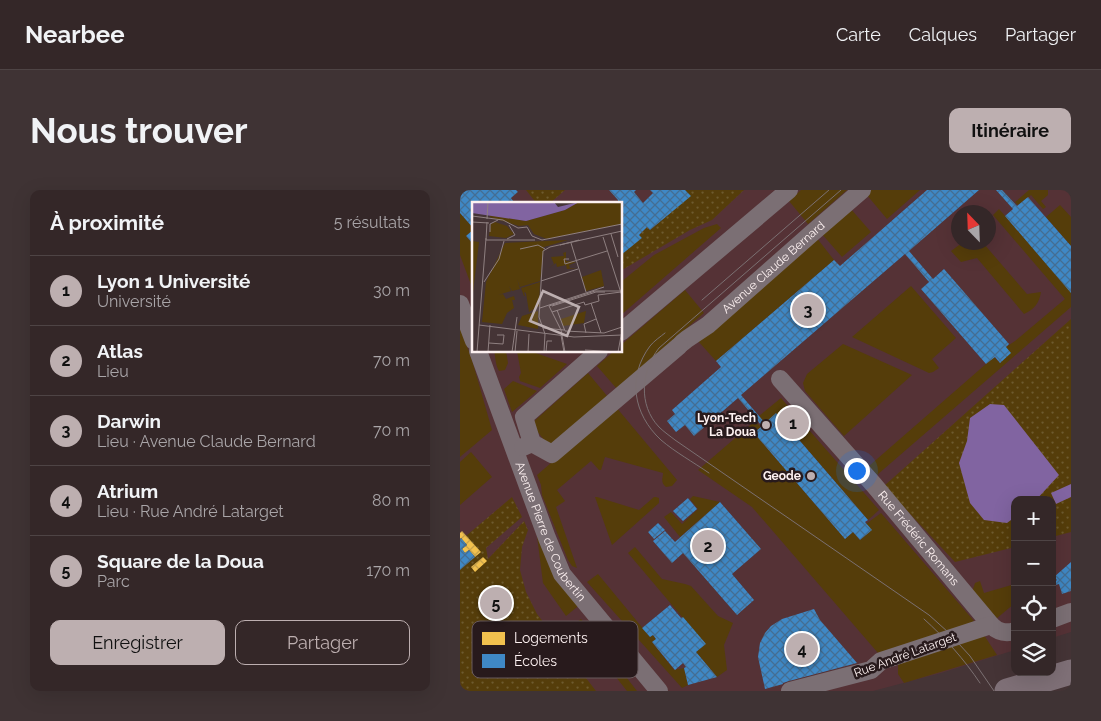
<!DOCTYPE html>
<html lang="fr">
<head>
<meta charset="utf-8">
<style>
  body { margin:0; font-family:Raleway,sans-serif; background:#3f3334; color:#f1f3f6 }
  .controls { position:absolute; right:15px; bottom:15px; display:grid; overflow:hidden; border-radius:10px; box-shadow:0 5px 20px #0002 }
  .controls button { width:45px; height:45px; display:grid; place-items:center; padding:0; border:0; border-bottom:1px solid #4e4445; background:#342728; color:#f1f3f6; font:25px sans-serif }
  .compass { position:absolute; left:491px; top:15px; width:45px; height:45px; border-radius:50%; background:#342728; box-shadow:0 5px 20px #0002; rotate:337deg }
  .you { position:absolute; left:396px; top:280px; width:18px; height:18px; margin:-12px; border:4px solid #fff; border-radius:50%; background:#1a73e8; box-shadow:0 0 0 8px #1a73e833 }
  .badge { display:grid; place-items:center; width:32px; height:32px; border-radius:50%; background:#bdafb0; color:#111; font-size:16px; font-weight:700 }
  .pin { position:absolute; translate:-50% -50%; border:2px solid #fff; box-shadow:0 1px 5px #0006 }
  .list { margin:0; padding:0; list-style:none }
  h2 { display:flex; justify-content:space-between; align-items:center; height:65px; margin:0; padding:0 20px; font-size:21px }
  h2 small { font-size:16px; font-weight:400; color:#a9a5a8 }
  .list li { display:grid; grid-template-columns:32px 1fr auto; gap:15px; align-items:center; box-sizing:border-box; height:70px; padding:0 20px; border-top:1px solid #4e4445 }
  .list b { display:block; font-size:19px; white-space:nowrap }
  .list p { margin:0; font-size:16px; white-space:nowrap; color:#a9a5a8 }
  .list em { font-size:16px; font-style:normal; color:#a9a5a8 }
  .actions { display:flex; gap:10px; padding:15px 20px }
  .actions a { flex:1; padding:11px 0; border:1px solid #bdafb0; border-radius:10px; text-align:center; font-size:18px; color:#bdafb0 }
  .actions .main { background:#bdafb0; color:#111 }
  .icon { flex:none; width:28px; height:28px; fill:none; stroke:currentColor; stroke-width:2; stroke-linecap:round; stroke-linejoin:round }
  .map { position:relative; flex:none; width:611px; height:501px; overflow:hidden; border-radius:10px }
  header { display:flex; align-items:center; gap:30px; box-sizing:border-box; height:70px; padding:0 25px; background:#342728; border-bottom:1px solid #4e4445 }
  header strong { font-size:24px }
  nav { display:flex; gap:28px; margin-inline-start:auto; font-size:18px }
  .intro { display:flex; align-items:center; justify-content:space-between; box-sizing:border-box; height:120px; padding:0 30px }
  h1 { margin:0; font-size:35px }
  .button { padding:12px 22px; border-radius:10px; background:#bdafb0; color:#111; font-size:18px; font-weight:700 }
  main { display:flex; gap:30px; padding:0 30px }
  aside { flex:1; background:#342728; border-radius:10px; box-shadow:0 5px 20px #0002 }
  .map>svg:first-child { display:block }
  .built { fill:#553236; fill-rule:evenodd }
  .grass { fill:#553d0a }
  .park { fill:url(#park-dots) }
  .water { fill:#8164a1 }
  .homes { fill:url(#homes-cross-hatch) }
  .schools { fill:url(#schools-cross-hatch) }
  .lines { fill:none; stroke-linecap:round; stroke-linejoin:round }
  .street { stroke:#7b6f74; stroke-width:18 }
  .secondary { stroke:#7f7077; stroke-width:25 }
  .tram { stroke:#7b7072; stroke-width:1 }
  .poi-dot { fill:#bdafb0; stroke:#281a1c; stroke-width:2 }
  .labels { text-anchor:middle; stroke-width:5; stroke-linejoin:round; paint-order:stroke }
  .street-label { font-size:12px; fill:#fdf1f1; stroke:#281a1c }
  .poi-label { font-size:12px; font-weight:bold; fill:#fdf1f1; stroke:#281a1c; text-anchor:end }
  .inset-road { fill:none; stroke:#8f8081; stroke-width:1 }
  .view { fill:#bdafb0; fill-opacity:0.15; stroke:#bdafb0; stroke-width:2.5 }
  .inset-edge { fill:none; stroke:#fdf1f1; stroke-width:2.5 }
  .key { fill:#281a1c; stroke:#685a5c; stroke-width:1 }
  .key-label { font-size:14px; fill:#fdf1f1 }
</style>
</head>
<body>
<header>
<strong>Nearbee</strong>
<nav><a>Carte</a><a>Calques</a><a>Partager</a></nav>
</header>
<div class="intro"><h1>Nous trouver</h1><a class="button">Itinéraire</a></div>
<main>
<aside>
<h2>À proximité<small>5 résultats</small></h2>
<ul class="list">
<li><span class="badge">1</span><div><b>Lyon 1 Université</b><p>Université</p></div><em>30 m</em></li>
<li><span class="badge">2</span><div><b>Atlas</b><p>Lieu</p></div><em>70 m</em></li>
<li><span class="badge">3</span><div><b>Darwin</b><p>Lieu · Avenue Claude Bernard</p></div><em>70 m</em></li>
<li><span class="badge">4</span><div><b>Atrium</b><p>Lieu · Rue André Latarget</p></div><em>80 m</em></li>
<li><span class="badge">5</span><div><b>Square de la Doua</b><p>Parc</p></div><em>170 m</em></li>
</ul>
<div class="actions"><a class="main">Enregistrer</a><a>Partager</a></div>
</aside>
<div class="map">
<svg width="611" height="501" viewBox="0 0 611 501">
  <defs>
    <pattern id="park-dots" width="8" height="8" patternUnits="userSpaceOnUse" patternTransform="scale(1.25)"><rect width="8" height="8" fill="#553d0a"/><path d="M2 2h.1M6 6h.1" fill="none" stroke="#6e5a2e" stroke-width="1.8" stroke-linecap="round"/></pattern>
    <pattern id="homes-cross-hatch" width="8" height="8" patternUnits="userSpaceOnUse" patternTransform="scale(1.25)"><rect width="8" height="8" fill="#f2c14e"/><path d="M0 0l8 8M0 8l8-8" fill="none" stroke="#c8a34c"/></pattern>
    <pattern id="schools-cross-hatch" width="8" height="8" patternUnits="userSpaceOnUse" patternTransform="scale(1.25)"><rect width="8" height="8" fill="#3f88c5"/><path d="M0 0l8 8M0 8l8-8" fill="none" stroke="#446e93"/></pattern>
  </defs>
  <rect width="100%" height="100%" fill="#453436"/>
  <!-- built -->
  <path class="built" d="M0 0H611V442L592 448V310H555V460L481 483 413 501H0ZM14 14H161V161H14ZM498 22H528V52H498Z"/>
  <!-- grass -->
  <path class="grass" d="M341 0H387L348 34 329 11Z
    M410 0H460L427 29 406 4Z
    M569 0H588V5L581 11 586 17 583 19 571 5 569 7H568L558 15 555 12Z
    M600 15 611 27V56L586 27Z
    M390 18 411 42 382 67 361 43Z
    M539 19 610 101H611V117L417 285 409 276 534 167 540 173 546 157 555 151 605 109 533 25Z
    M0 23 14 39 6 46 14 55 13 100 0 65Z
    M257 34 261 38 161 125V92L194 65 244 38Z
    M356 47 374 70 256 171 238 151Z
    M502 53H525L524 54 567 104 581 102C579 113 575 119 564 124L517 68 501 72 491 61Z
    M451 96 496 148 472 169 479 178 473 182 469 183 392 147Z
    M225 100 244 123 157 199 137 176 154 161H161V155Z
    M0 137 12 170 32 240 0 267Z
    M383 154 452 185 384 246 345 201 343 193 347 184Z
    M34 161H46L48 173 45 180 39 181C35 174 36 169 34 161Z
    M57 161H70L107 174 80 198 60 191 59 187 61 183Z
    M128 183 148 207 90 257 71 234Z
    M53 191 77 201 52 222 44 199Z
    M321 208 419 320 408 330 317 224 305 233 299 226Z
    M156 217 217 290 212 296 206 297C200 292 203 288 203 283L145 267 141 280H139L131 271 97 300 105 311 96 317 117 378 112 376 108 370 82 305 81 295 77 285Z
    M295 231 301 237 294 243 385 349 393 342 400 350 411 340 406 334 421 323 514 431C484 446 450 452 418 463L292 317 238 280Z
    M11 262 32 287 0 315V272Z
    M233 306 260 312 220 347 204 327 211 322 222 334 238 319 230 309Z
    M135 307H137L179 320 194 307H196L199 308V313L152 355Z
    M76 338 122 413 106 426 83 393Z
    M175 357 202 389 225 394 231 396 258 426 273 433 264 455 267 480 257 487 236 462 245 454 168 363Z
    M138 384 190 447 193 445 196 449 192 452 214 480 224 478 228 495 222 498 127 392Z
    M520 391 524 403 555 394V413L536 429 512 402 515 393Z
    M121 429 177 501H167L114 434Z
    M522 442 537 465 444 493 438 484V468Z"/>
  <!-- park -->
  <path class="park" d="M66 0H105L89 14H77Z
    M225 0H284L252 30 230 40 162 80 161 65 181 48 179 45 187 37 190 40 230 6Z
    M611 129V342L592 347V310H555V357L495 372 424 296Z
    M52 307 62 327 26 358 28 369 64 331 68 340 62 357 60 380 66 402 77 424 136 501H0V351Z"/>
  <!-- water -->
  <path class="water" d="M530 214 544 215 599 285 576 310H555V327L547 333 524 330 510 313 499 273 507 251 510 228Z
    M611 294V307L596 314 591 303Z"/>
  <!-- homes -->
  <path class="homes" d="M2 341 21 362 15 367 9 360 5 363 2 359 7 355 1 348 0 349V343Z
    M23 367 27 371 15 382 11 377Z"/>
  <!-- schools -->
  <path class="schools" d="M0 0H56L58 2 51 8 55 14H14V39L0 23Z
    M149 0H176L174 2 183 13 193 3 190 0H225L231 6 190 40 187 37 179 45 182 48 161 65V14H158V10Z
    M467 0H519L449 61 473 89 484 79 549 154 546 157 551 163 540 173 535 167 526 174 461 99 469 92 445 64 281 205 305 233 316 223 408 330 405 332 412 340 400 350 393 342 385 349 294 243 302 236 278 208 234 246 225 235 216 242 207 231 215 224 212 220 261 177 256 171 374 70 380 76Z
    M536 0H542L557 16 568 7 611 56V103L545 26 553 19Z
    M14 39V55L6 46Z
    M228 308 237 319 223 331 213 321Z
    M260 312 301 359 272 384 294 410 277 425 223 363 212 373 193 351 205 341 215 352Z
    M198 333 205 340 194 349 188 342Z
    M1 348 7 355 2 359 5 363 9 360 15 367 0 380V349Z
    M611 372V401L602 404 599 394 592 396V394L597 390 594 387Z
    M210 415 221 428 223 427 246 454 236 462 257 487 228 495 224 478 226 477 223 473 215 480 192 452 196 449 193 445 190 447 182 438Z
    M354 419 360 430 397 473 329 491 323 493V494L305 499 298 467 300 453 305 443 311 436 322 429Z"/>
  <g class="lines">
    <!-- street -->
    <g class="street">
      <path d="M0 114 14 151"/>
      <path d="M161 142 329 0"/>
      <path id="s1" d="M222 153 227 149 248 135 351 44 402 0"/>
      <path id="s2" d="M18 161 87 348 102 384 199 501"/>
      <path id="s3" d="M320 189 414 295 531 435C538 442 545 444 555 441"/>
      <path d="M72 253 92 264 219 156"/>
      <path d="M63 257 72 253 64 227 139 161"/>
      <path d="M592 429 611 422"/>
      <path d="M330 501 411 480 421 471 531 435"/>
    </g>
    <!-- secondary -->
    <path class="secondary" d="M547 501 611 482"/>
    <!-- tram -->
    <path class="tram" d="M381 0 199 158C181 181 178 215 199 237 204 242 210 246 215 250L469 425 488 442 510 466 534 501
      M242 110 369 0
      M205 143C200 147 194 151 190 156 167 187 173 224 201 250 215 262 233 272 249 283
      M464 429C485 448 504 469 520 493"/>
  </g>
  <!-- markers -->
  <g class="poi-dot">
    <circle cx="306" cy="235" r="5"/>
    <circle cx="351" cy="286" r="5"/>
  </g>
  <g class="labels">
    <!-- street labels -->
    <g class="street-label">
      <text dy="4" stroke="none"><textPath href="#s1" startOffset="119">Avenue Claude Bernard</textPath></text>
      <text dy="4" stroke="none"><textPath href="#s2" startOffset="195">Avenue Pierre de Coubertin</textPath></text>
      <text dy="4" stroke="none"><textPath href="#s3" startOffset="211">Rue Frédéric Romans</textPath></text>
      <text transform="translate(445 465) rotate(-20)" y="4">Rue André Latarget</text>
    </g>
    <!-- poi labels -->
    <g class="poi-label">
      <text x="296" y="232">Lyon-Tech<tspan x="296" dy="14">La Doua</tspan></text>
      <text x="341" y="290">Geode</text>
    </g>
  </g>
  <!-- overview -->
  <g transform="translate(12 12)">
    <rect width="150" height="150" fill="#453436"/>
    <path d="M23 20 35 24 42 32 34 36 17 34 19 22ZM96 38 72 45 68 79 48 85 45 77 48 87 40 89 37 84 39 89 26 93 31 92 34 97 42 94 43 98H40L42 106 35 111 30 122 10 120 14 80 33 41ZM94 50V59L104 60 97 63 98 66H105L95 67 94 63 85 65 84 61 77 66 82 62 79 55 92 54 91 51ZM68 80 67 104 57 110 54 91 52 90 53 94H52L49 86Z" fill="#553d0a"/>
    <path d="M107 0H150V22L75 37 62 32 56 23 47 24 18 15V13L54 19 93 8ZM0 39 7 40 0 99ZM129 68 132 84 114 89 110 75ZM66 109V127L46 123 50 114ZM114 109 112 121 91 124 89 117Z" fill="#553d0a"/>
    <path d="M0 0H82L86 5 107 0 93 8 54 19 0 11Z" fill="#8164a1"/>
    <path class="inset-road" d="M0 14 31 18 46 26 55 25 60 34 70 38 150 22M15 17 16 0M0 20 17 21M15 20 14 38H63M18 30V22L26 18M139 32 146 55M131 35 150 94M35 37 43 33 37 23M99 41 114 90M88 43 107 38M48 47 66 43 73 47M97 57H92L93 62 135 49M69 79 106 67M12 80 27 57 32 39M119 101 129 131M80 104 124 90H133M68 106 132 85M85 108 93 129 132 131 150 125M80 110 112 100 113 103 127 99 126 93 149 90M7 123 102 135 150 133M71 126 92 128M114 131 112 122 124 117M89 133 92 150M17 141 31 142 32 133H25M113 148 146 150M5 150 14 36M16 150 18 123M40 150 45 115M43 150 45 129M56 150 57 132M72 150 73 132 67 115 71 49 78 45 150 29M74 150 75 139H80M93 150 89 128 77 104 123 89H150M146 150 149 134"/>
    <path class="view" d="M71 89 107 105 95 134 58 119Z"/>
    <rect width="150" height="150" class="inset-edge"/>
  </g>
  <!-- legend -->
  <rect x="12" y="431" width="166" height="57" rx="8" class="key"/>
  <rect x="22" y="442" width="23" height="13" fill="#f2c14e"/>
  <rect x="22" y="464" width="23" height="14" fill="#3f88c5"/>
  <g class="key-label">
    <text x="54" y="453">Logements</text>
    <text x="54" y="476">Écoles</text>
  </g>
</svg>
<div class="controls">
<button>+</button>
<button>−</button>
<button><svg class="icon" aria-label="locate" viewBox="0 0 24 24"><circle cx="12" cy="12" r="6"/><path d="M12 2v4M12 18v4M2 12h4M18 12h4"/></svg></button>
<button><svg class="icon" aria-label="layers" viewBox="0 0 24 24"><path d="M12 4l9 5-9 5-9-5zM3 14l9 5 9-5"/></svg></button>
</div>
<svg class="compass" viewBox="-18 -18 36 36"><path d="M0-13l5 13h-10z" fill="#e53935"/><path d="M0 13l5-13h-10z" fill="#a9a5a8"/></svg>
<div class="you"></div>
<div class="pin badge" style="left:333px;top:233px">1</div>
<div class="pin badge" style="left:248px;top:356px">2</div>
<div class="pin badge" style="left:348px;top:120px">3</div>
<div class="pin badge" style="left:342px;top:459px">4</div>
<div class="pin badge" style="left:36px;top:413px">5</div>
</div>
</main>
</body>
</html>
